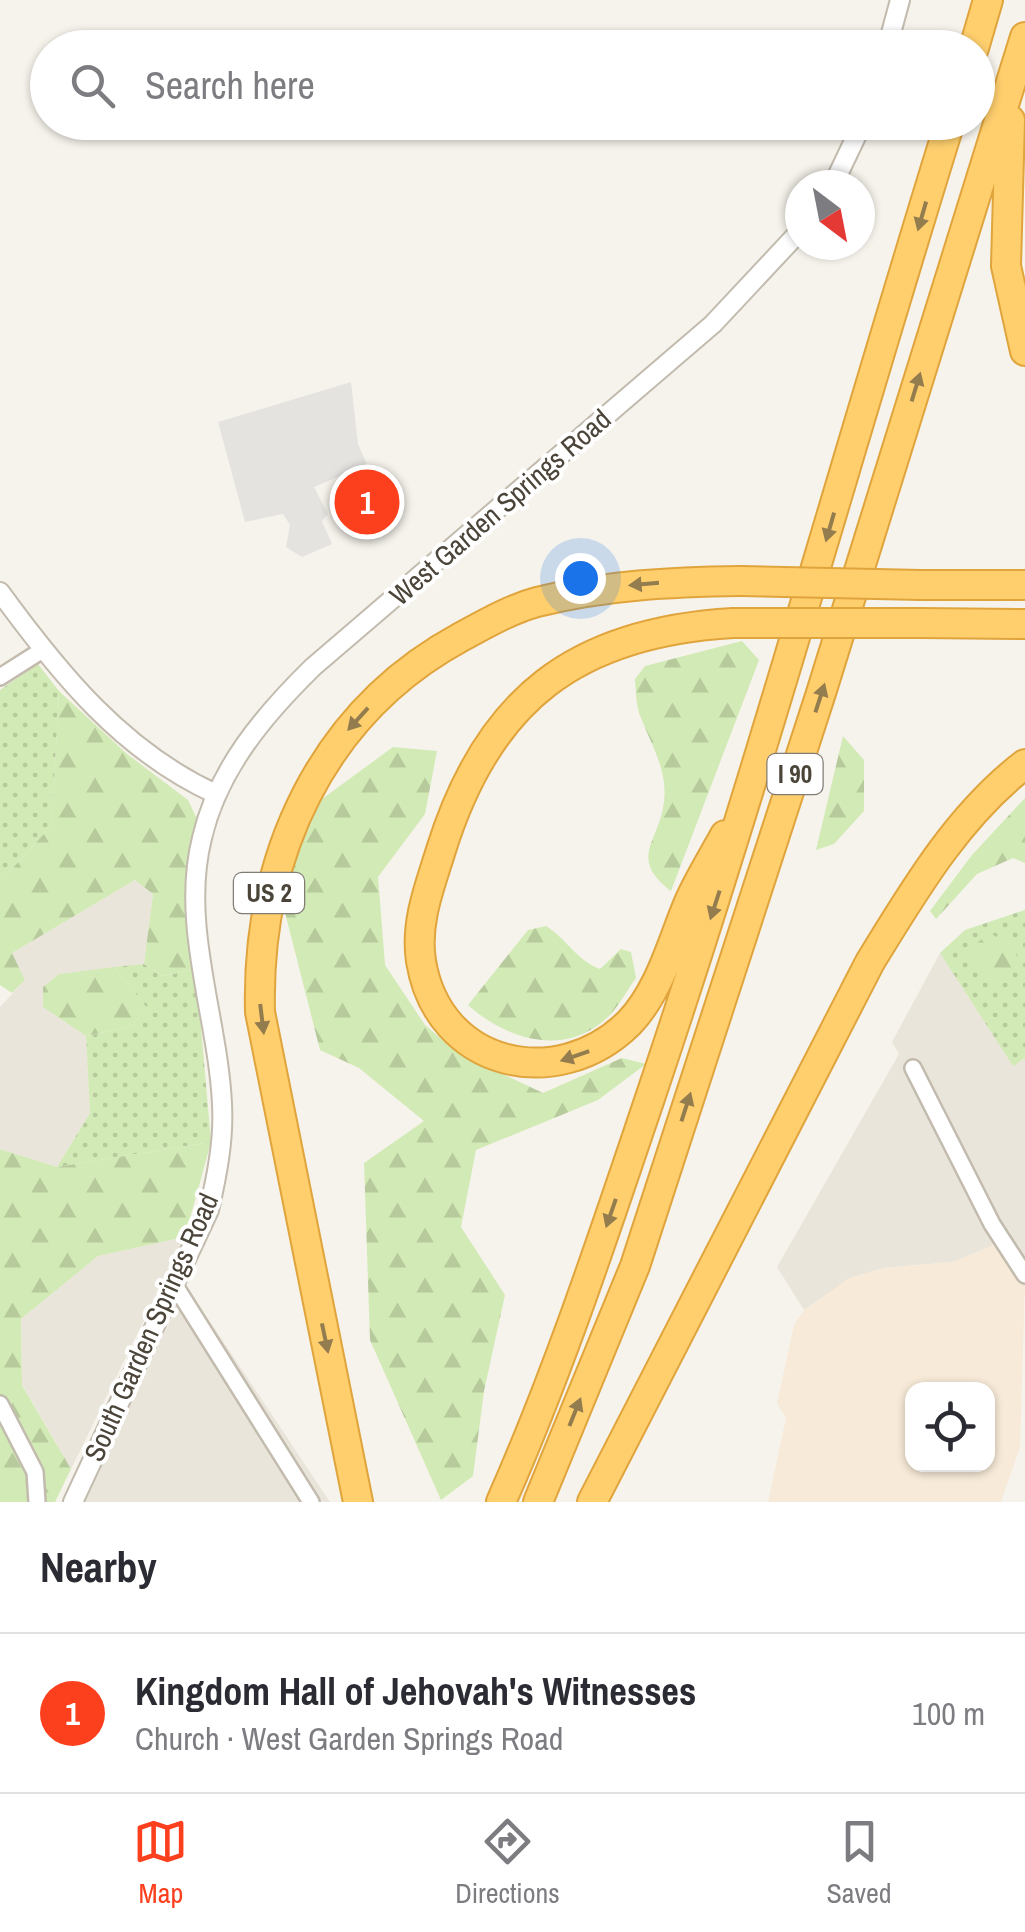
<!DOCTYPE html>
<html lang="en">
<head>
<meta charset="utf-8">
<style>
  body { margin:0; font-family:"Archivo Narrow",sans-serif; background:#f2f2f3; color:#2b2b33 }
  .controls { position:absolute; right:30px; bottom:30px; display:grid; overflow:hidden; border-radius:20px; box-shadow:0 2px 8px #0004 }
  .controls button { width:90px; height:90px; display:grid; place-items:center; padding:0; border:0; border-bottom:2px solid #e1e1e2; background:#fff; color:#2b2b33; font:50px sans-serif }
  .compass { position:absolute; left:785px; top:170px; width:90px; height:90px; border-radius:50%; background:#fff; box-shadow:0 2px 8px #0004; rotate:148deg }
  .you { position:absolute; left:580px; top:578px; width:35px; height:35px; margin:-25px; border:8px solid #fff; border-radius:50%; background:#1a73e8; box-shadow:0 0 0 15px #1a73e833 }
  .badge { display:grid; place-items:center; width:65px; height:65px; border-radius:50%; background:#fc3f1d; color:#fff; font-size:32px; font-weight:700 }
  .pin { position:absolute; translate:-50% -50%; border:5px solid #fff; box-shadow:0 2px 10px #0006 }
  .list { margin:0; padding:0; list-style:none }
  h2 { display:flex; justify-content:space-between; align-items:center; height:130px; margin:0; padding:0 40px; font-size:42px }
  h2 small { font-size:32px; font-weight:400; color:#7c7c81 }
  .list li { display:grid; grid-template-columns:65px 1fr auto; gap:30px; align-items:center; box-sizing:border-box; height:160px; padding:0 40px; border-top:2px solid #e1e1e2 }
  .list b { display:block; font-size:38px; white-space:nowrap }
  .list p { margin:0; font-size:32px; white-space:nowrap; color:#7c7c81 }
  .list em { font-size:32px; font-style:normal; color:#7c7c81 }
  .icon { flex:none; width:55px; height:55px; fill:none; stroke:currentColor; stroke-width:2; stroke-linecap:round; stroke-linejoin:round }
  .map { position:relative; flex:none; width:1025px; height:1502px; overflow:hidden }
  .search { position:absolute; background:#fff; box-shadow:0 2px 8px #0004; left:30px; right:30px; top:30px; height:110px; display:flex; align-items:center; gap:25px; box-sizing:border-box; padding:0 35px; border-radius:55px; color:#7c7c81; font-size:38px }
  .sheet { height:290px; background:#fff }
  nav { display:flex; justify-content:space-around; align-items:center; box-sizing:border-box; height:140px; border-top:2px solid #e1e1e2; background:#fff; font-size:28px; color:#7c7c81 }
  nav a { display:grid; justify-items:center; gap:5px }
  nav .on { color:#fc3f1d }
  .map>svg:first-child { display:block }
  .residential { fill:#eae5da }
  .commercial { fill:#f7ead8; fill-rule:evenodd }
  .grass { fill:url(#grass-dots) }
  .forest { fill:url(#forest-firs) }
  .parking { fill:#e5e3e0 }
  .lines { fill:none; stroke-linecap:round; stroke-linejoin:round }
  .minor-casing { stroke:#c2bbae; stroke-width:20 }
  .tertiary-casing { stroke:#c2bbae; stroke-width:22 }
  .motorway-casing { stroke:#e0a43c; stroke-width:32 }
  .minor { stroke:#fff; stroke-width:15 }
  .tertiary { stroke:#fff; stroke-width:18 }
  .motorway { stroke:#ffcf6e; stroke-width:28 }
  .motorway-bridge-casing { stroke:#e0a43c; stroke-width:32; stroke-linecap:butt }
  .motorway-bridge { stroke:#ffcf6e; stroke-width:28 }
  .oneway { fill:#937c4e }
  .labels { text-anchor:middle; stroke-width:8; stroke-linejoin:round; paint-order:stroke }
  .shield { fill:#fff; stroke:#817c74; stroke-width:2.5 }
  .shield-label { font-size:25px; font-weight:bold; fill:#4b4439 }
  .street-label { font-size:28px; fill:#4b4439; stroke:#fff }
</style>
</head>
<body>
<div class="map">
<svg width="1025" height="1502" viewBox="0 0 1025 1502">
  <defs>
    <pattern id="grass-dots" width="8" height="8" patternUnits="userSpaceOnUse" patternTransform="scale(2.5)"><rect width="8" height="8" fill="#d2eab5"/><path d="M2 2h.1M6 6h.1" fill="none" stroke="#b6ca9c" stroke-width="1.8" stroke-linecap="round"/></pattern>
    <pattern id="forest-firs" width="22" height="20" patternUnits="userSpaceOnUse" patternTransform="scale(2.5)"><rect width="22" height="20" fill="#d2eab5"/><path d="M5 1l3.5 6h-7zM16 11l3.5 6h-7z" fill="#b6ca9c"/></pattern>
  </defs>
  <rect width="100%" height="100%" fill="#f6f3ec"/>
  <!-- residential -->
  <path class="residential" d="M135 880 153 894 144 964 59 974 43 1007 86 1036 90 1113 57 1167 0 1149V1007L25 980 12 953Z
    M940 953 1013 1065 1025 1058V1283L994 1245 953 1262 883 1268 850 1278 804 1310 777 1267 899 1054 892 1042Z
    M185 1237 71 1469 22 1384 21 1319 98 1256Z
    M187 1287 330 1502H82Z"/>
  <!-- commercial -->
  <path class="commercial" d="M994 1245 1025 1283 1020 1447 1001 1502H768L786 1418 777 1403 794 1325 804 1310 850 1278 883 1268 953 1262ZM912 1390H988V1464H912Z"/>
  <!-- grass -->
  <path class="grass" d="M38 664 59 691 52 825 0 882V690Z
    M1025 910V1058L1013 1066 940 953 965 930Z
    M144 964 163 976 196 969 211 1142 57 1167 90 1113 86 1036 132 1026 147 1008 114 967Z"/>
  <!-- forest -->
  <path class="forest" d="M742 641 759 660 671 891C627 857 660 842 664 801 668 771 651 744 641 718 636 707 636 692 635 679L645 666Z
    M59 691 127 754 188 800 198 821 196 969 163 976 144 964 153 894 135 880 12 953 25 980 12 993 0 985V882L52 825Z
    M843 736 864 760V811L834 844 816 850Z
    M393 747 437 751 425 814 378 877 385 965 425 1025 458 1053 543 1093 622 1058 646 1064 598 1100 476 1150 461 1227 505 1295 484 1391 473 1476 441 1500 370 1340 364 1163 424 1121 359 1068 320 1050 280 893 322 799Z
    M1025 798V863L1013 858 977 874 936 919 930 911 972 855Z
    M546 926C567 939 576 960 600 969L621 949 631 952 636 978C627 990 619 1006 608 1017 565 1058 507 1040 468 1005L528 930Z
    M990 933 1016 949 1017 963 993 986 971 966 974 945Z
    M114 967 147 1008 132 1026 86 1036 43 1007V987L59 974Z
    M211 1142 185 1237 98 1256 21 1319 22 1385 71 1469 55 1502H0V1149L57 1167Z"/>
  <!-- parking -->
  <path class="parking" d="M351 382 358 444 373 479 360 484 354 470 314 487 328 514 322 521 332 544 302 557 286 547 290 525 283 514 245 522 218 422Z"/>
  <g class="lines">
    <defs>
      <path id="minor" d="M0 677 44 649
        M913 1068 992 1224 1025 1275
        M174 1284 311 1502
        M0 1404 35 1472 37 1502"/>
      <path id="tertiary" d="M887 48 900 0
        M833 185 863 122
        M0 592C59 673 123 752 216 794
        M73 1502 209 1210C217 1175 224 1140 222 1104 218 1017 180 925 202 838 218 769 264 715 313 667L713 324 800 231"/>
      <path id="motorway" d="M974 48 988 0
        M1010 120 1006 266 1025 351
        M921 585H1025
        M920 623 1025 624
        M725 835C713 857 699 879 689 902 672 942 660 991 629 1023 557 1094 438 1067 421 961 415 922 430 886 441 850 488 699 576 632 733 623
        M358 1502 260 1012C256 857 321 713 461 637 485 624 511 609 537 602 605 585 672 582 741 581
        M501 1502C559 1371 604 1234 650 1098 759 775 849 447 950 122
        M538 1502 635 1266 821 693 1025 37
        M592 1502 870 962C913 892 958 815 1025 764"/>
    </defs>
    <!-- minor casing -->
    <use href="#minor" class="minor-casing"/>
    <!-- tertiary casing -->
    <use href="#tertiary" class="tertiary-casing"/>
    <!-- motorway casing -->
    <use href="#motorway" class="motorway-casing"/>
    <!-- minor -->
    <use href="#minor" class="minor"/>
    <!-- tertiary -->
    <use href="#tertiary" class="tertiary"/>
    <!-- motorway -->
    <use href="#motorway" class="motorway"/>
    <defs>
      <path id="motorway-bridge" d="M741 581 921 585
        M733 623H920"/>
    </defs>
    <!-- motorway-bridge casing -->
    <use href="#motorway-bridge" class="motorway-bridge-casing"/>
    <!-- motorway-bridge -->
    <use href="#motorway-bridge" class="motorway-bridge"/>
  </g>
  <!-- one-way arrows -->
  <defs><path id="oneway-solid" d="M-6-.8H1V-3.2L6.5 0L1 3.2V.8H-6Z" transform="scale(2.5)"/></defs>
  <g class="oneway">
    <use href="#oneway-solid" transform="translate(922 216) rotate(106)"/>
    <use href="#oneway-solid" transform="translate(916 387) rotate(-73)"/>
    <use href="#oneway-solid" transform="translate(830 527) rotate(106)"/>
    <use href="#oneway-solid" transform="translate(644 584) rotate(175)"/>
    <use href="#oneway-solid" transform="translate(820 698) rotate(-72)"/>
    <use href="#oneway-solid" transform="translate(358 719) rotate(132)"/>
    <use href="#oneway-solid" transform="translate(715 905) rotate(108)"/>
    <use href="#oneway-solid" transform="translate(262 1019) rotate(83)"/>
    <use href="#oneway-solid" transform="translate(575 1056) rotate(161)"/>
    <use href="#oneway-solid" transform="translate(686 1107) rotate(-72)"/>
    <use href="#oneway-solid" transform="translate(611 1213) rotate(109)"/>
    <use href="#oneway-solid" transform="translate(325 1338) rotate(78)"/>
    <use href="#oneway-solid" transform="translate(575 1412) rotate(-68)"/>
  </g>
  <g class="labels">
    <!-- shield labels -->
    <g class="shield">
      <rect x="767.5" y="754" width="55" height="40" rx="8"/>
      <rect x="234" y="873" width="70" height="40" rx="8"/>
    </g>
    <g class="shield-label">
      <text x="795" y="783">I 90</text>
      <text x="269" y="902">US 2</text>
    </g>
    <!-- street labels -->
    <g class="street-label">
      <text transform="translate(500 507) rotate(-41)" y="10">West Garden Springs Road</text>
      <text transform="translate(151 1327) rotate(-66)" y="10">South Garden Springs Road</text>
    </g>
  </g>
</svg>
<div class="controls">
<button><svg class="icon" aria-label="locate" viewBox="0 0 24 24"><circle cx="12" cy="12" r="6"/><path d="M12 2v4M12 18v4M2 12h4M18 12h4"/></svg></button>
</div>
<svg class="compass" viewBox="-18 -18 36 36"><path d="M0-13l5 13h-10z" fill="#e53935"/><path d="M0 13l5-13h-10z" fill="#7c7c81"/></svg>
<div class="you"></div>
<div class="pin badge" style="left:367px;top:502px">1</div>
<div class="search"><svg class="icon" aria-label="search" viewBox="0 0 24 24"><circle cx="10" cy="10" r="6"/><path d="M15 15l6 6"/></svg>Search here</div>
</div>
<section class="sheet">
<h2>Nearby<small></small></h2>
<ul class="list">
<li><span class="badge">1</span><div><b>Kingdom Hall of Jehovah's Witnesses</b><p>Church · West Garden Springs Road</p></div><em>100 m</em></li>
</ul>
</section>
<nav>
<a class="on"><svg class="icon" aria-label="map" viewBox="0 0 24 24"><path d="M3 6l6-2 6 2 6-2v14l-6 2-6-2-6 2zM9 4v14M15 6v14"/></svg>Map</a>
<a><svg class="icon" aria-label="directions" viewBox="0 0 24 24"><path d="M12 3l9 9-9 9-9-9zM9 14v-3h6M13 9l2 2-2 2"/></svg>Directions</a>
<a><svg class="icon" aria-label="saved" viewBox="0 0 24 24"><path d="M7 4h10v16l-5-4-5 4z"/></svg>Saved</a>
</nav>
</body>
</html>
